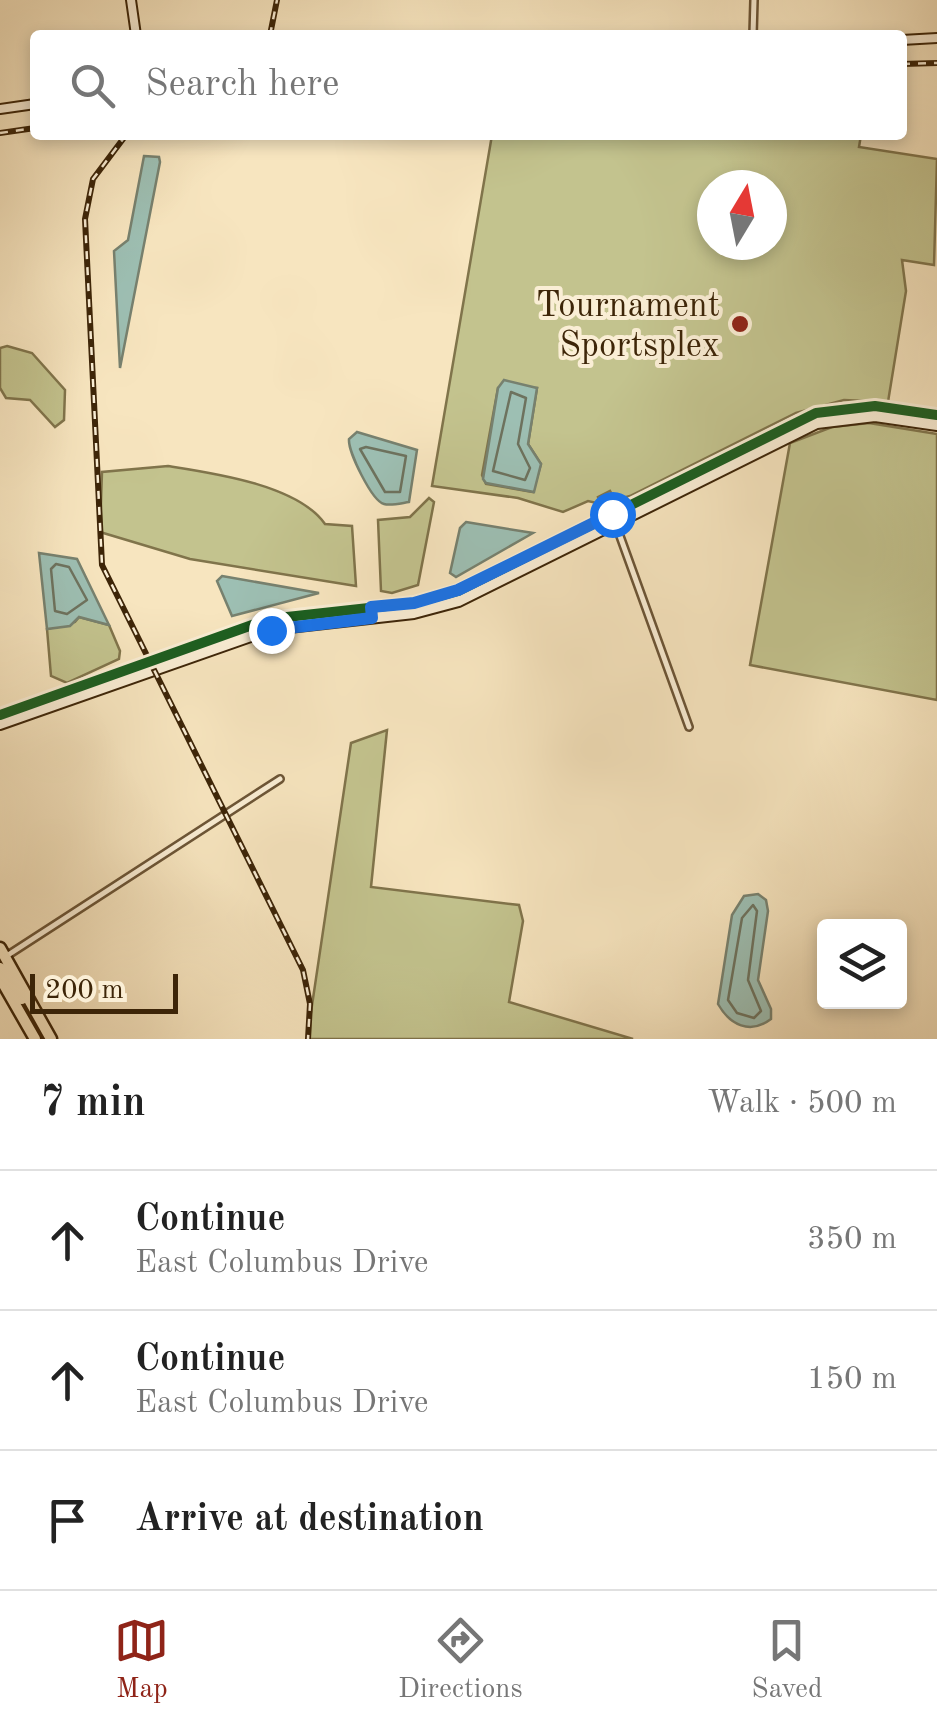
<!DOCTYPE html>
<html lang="en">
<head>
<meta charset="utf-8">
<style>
  body { margin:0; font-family:"Old Standard TT",serif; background:#f6f6f6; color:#222 }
  .controls { position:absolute; right:30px; bottom:30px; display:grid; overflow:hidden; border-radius:10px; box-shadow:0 5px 15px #0003 }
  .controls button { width:90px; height:90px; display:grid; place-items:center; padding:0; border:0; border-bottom:2px solid #e0e0e0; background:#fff; color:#222; font:50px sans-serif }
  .compass { position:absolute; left:697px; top:170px; width:90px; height:90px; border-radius:50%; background:#fff; box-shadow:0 5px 15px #0003; rotate:10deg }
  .scale { position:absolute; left:30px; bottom:25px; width:148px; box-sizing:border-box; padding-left:10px; border:5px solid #3d2508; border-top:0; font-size:28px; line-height:35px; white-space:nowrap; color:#3d2508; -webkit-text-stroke:8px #faeed5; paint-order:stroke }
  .stop { position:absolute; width:30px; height:30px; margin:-22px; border:8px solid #1a73e8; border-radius:50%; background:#fff }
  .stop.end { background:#1a73e8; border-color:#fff; box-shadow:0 2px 10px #0008 }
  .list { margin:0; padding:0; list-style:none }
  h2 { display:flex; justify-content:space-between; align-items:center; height:130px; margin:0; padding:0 40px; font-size:42px }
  h2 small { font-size:32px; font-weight:400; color:#767676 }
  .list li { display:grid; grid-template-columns:65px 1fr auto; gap:30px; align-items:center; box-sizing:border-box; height:140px; padding:0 40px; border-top:2px solid #e0e0e0 }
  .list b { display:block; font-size:38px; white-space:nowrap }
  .list p { margin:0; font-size:32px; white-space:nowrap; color:#767676 }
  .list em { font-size:32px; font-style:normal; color:#767676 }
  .icon { flex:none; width:55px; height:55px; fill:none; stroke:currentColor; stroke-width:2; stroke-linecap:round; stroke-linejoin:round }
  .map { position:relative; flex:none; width:937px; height:1039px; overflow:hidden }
  .search { position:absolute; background:#fff; box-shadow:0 5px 15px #0003; left:30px; right:30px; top:30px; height:110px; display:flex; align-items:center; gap:25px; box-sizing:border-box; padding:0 35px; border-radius:10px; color:#767676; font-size:38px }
  .sheet { height:550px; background:#fff }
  nav { display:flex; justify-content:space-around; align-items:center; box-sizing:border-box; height:140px; border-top:2px solid #e0e0e0; background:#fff; font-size:28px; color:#767676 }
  nav a { display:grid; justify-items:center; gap:5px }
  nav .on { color:#8f2418 }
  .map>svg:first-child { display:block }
  .green { fill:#c3c38e; stroke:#80744b; stroke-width:2.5; fill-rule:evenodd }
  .water { fill:#9dbfb3; stroke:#77816f; stroke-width:2.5 }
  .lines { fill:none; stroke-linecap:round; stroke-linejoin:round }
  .shore { stroke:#6d725e; stroke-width:2.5 }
  .street-casing { stroke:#6c5536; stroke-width:10 }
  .secondary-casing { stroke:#3d2508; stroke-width:12 }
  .primary-casing { stroke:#3d2508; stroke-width:15 }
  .street { stroke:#faeed5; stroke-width:5 }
  .secondary { stroke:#faeed5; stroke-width:8 }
  .primary { stroke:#f7e5bf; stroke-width:10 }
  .rail-casing { stroke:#3d2508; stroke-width:6 }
  .rail { stroke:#faeed5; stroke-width:2.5; stroke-dasharray:8; stroke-linecap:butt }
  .cycleway-casing { stroke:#faeed5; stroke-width:16 }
  .cycleway { stroke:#1b5e20; stroke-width:10 }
  .route { stroke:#1a73e8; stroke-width:12 }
  .poi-dot { fill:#8f2418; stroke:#faeed5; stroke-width:4 }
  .labels { text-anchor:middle; stroke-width:8; stroke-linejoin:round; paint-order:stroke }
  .poi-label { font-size:35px; fill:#3d2508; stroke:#faeed5; text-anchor:end }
</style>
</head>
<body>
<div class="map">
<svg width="937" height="1039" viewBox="0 0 937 1039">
  <rect width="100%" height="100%" fill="#f7e5bf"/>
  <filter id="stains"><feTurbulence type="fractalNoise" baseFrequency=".002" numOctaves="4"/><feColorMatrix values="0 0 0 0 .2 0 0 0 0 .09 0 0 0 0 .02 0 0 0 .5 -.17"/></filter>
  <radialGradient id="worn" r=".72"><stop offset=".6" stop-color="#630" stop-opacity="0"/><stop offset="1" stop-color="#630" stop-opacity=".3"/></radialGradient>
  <!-- green -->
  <path class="green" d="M492 135H861L859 147 937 159 934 265 902 260 906 291 888 402 844 400 796 413 630 496 615 500 610 491 598 497 601 504 588 501 563 512 518 498 432 486ZM712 185H772V245H712ZM498 388H537L528 444 541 464 533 492 486 484 482 475Z
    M7 346 32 353 65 390 64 420 55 427 30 400 6 398 0 388V348Z
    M869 423 937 434V700L750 665 790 443 832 427Z
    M168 466C213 473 298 485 325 524L352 526 356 586 190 559 100 532 102 472Z
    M429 498 434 502 418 585 392 593 381 591 378 520 410 517Z
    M79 617 109 625 120 651 119 659 67 683 51 676 47 629 75 622Z
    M387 730 371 887 519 905 523 921 509 1002 633 1039H307L351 743Z"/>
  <!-- water -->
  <path class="water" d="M144 156 159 157 160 162 120 368 114 251 128 240Z
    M504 380 537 388 528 444 541 464 534 492 486 483 483 479 498 388Z
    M357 432 417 450 409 502C402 503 391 506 384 504 372 501 348 452 349 439Z
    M466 522 533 533 456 577 450 573 460 528Z
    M39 553 77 559 109 625 79 617 70 626 47 629Z
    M222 576 319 593 232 616 217 581Z
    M758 894 766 900 768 911 758 980 771 1009V1019C750 1035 730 1025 718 1004L732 915 744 896Z"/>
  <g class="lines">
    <!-- shore -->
    <path class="shore" d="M511 392 526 398 518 444 530 468 525 480 493 471Z
      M366 447 406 456 400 492H385L360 449Z
      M56 564 69 567 87 600 67 614 55 611 51 569Z
      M753 905 757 911 748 980 761 1011 754 1018 737 1013 728 1000 742 918Z"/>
    <defs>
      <path id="street" d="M753 35 754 0
        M612 514 689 727
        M5 957 280 779"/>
      <path id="secondary" d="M131 0 136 35
        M902 40 937 38
        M0 109 35 104
        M0 715 269 619 414 603 458 591 816 413 875 406 937 415
        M0 725 271 630 414 614 459 602 817 424 875 417 937 426"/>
      <path id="primary" d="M0 948 51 1039
        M0 968 22 999
        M0 978 35 1039"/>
    </defs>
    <!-- street casing -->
    <use href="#street" class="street-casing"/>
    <!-- secondary casing -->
    <use href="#secondary" class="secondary-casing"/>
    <!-- primary casing -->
    <use href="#primary" class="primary-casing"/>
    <!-- street -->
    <use href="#street" class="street"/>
    <!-- secondary -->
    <use href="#secondary" class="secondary"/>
    <!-- primary -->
    <use href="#primary" class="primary"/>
    <defs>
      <path id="rail" d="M270 35 277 0
        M902 64 937 63
        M0 133 35 128
        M126 135 93 179 85 219 102 565 303 970 310 1004 308 1039"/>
    </defs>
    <!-- rail casing -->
    <use href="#rail" class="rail-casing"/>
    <!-- rail -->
    <use href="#rail" class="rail"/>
    <defs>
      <path id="cycleway" d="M0 715 269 619 414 603 458 591 816 413 875 406 937 415"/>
    </defs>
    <!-- cycleway casing -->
    <use href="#cycleway" class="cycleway-casing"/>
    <!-- cycleway -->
    <use href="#cycleway" class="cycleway"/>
  </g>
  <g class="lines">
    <!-- route -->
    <path class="route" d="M271 630 372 618 371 607 414 603 458 590 612 514"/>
  </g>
  <!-- markers -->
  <circle class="poi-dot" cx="740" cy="324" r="10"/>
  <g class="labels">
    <!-- poi labels -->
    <g class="poi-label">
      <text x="720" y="316">Tournament<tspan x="720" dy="40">Sportsplex</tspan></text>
    </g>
  </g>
  <rect width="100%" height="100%" filter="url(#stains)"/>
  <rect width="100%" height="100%" fill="url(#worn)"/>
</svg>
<div class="controls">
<button><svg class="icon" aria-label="layers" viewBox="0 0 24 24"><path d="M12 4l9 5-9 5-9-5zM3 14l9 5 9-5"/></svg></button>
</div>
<svg class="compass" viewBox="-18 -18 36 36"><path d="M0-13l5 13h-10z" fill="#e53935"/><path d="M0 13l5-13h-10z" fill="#767676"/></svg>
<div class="scale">200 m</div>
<div class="stop" style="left:612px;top:514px"></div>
<div class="stop end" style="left:271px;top:630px"></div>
<div class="search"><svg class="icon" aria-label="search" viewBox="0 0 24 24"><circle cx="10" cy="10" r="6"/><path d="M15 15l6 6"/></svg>Search here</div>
</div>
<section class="sheet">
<h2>7 min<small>Walk · 500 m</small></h2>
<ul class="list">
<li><svg class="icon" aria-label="ahead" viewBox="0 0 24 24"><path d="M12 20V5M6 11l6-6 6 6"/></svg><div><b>Continue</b><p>East Columbus Drive</p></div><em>350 m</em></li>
<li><svg class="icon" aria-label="ahead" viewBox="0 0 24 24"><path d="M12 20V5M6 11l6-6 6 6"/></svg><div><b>Continue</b><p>East Columbus Drive</p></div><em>150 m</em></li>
<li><svg class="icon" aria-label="arrive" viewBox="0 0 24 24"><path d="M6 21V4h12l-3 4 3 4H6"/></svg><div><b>Arrive at destination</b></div></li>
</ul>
</section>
<nav>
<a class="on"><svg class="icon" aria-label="map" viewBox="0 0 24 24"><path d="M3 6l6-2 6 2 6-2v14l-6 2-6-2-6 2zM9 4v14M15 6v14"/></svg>Map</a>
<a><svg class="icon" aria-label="directions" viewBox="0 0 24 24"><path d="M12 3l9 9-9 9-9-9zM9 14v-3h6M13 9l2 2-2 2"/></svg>Directions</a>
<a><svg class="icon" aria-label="saved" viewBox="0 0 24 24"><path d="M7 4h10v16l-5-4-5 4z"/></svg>Saved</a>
</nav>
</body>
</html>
